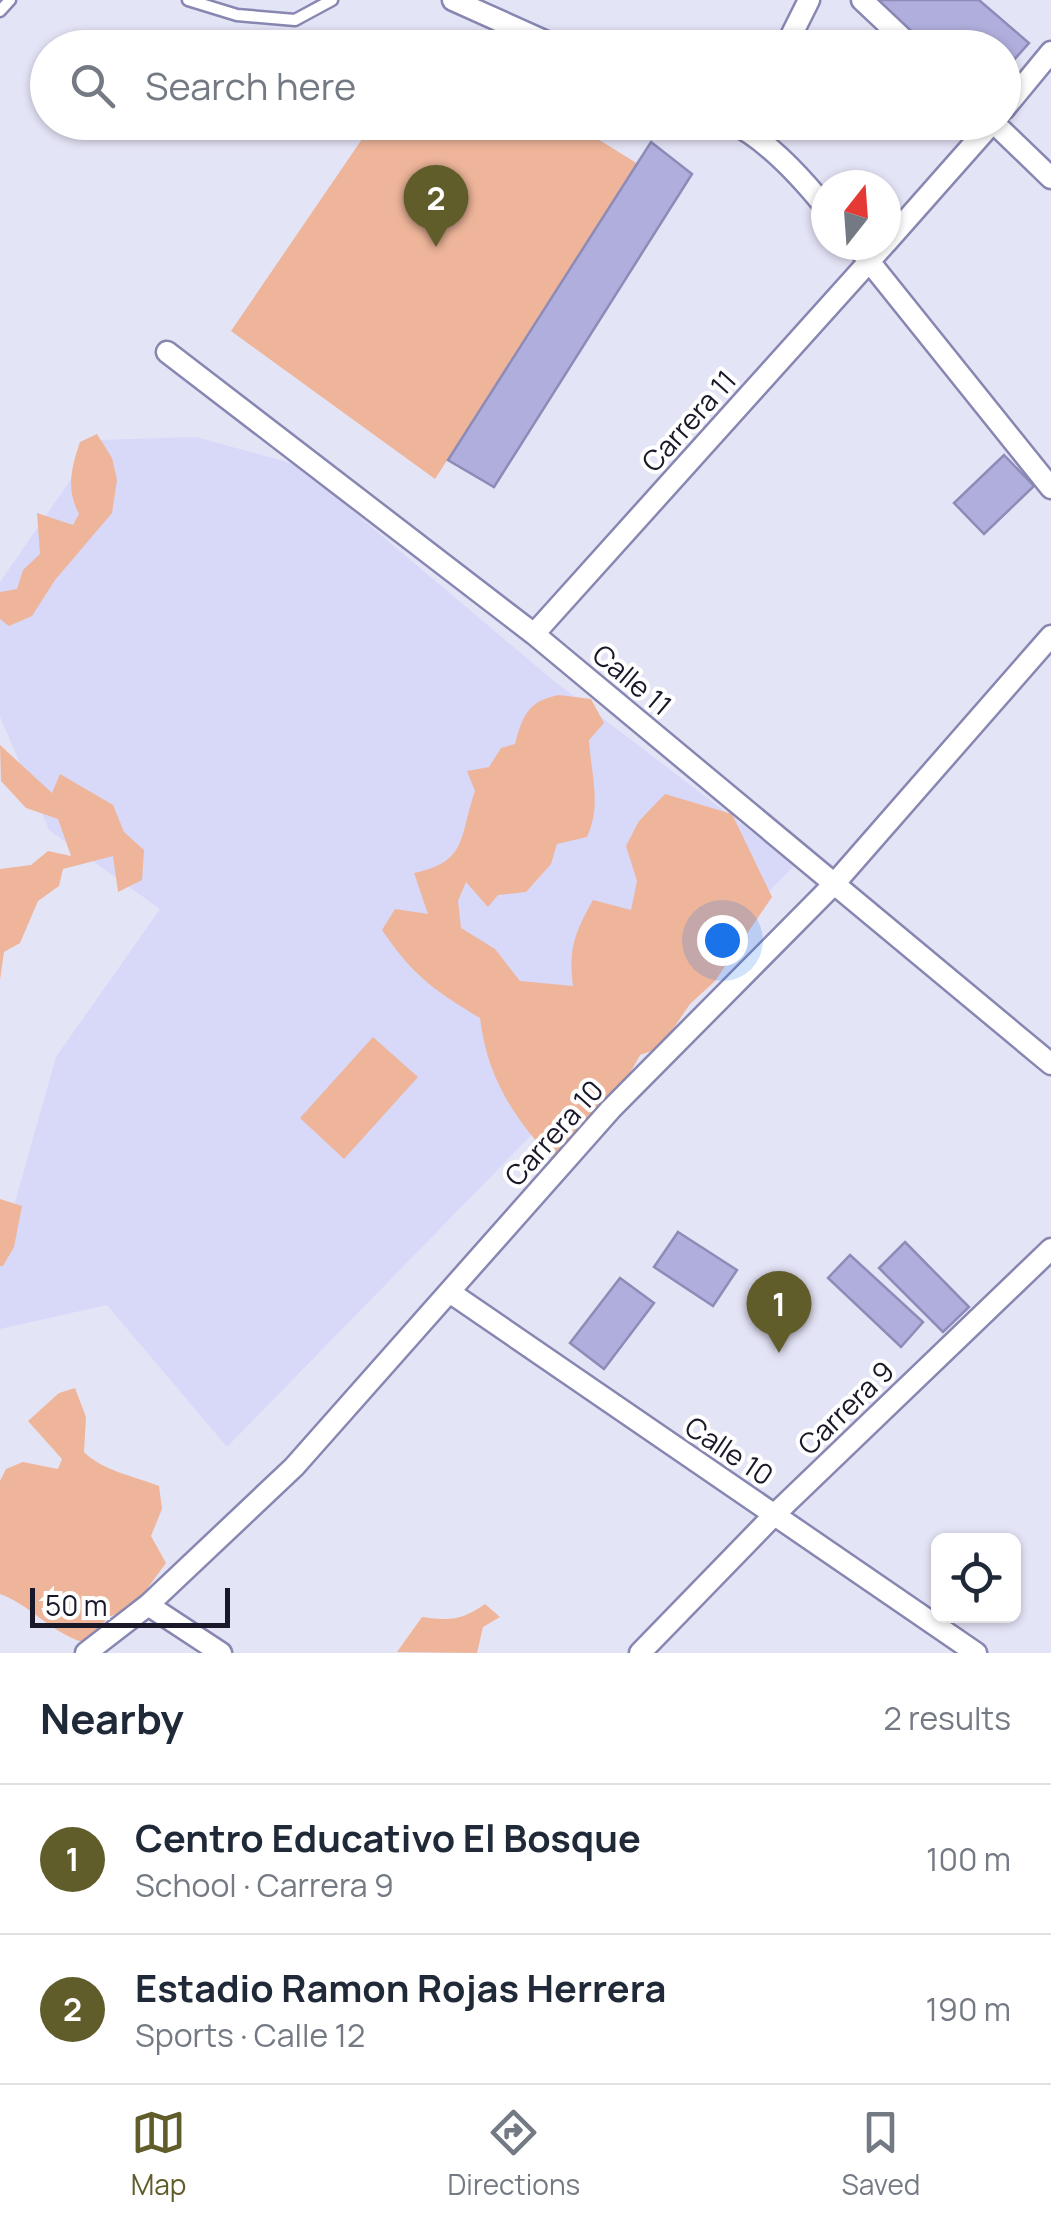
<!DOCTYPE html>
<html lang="en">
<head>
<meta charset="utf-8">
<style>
  body { margin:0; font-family:Manrope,sans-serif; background:#f2f2f3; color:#1f2937 }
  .controls { position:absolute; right:30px; bottom:30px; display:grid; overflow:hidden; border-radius:15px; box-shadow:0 2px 8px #0004 }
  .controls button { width:90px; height:90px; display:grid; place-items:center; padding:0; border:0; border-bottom:2px solid #e0e1e3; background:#fff; color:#1f2937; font:50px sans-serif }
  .compass { position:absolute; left:811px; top:170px; width:90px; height:90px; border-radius:50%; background:#fff; box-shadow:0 2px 8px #0004; rotate:17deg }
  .scale { position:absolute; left:30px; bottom:25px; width:200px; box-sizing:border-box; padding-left:10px; border:5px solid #191828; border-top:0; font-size:28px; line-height:35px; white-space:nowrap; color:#191828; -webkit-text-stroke:8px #fff; paint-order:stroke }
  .you { position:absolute; left:722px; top:940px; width:35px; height:35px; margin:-25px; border:8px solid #fff; border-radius:50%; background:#1a73e8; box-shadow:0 0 0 15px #1a73e833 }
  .badge { display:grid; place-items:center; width:65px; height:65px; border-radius:50%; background:#605d2a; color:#fff; font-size:32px; font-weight:700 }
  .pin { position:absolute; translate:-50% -82px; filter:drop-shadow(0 2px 5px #0008) }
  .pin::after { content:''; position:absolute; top:52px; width:35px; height:30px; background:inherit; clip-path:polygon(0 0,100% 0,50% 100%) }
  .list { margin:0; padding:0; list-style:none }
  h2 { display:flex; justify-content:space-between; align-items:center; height:130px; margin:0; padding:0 40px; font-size:42px }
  h2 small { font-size:32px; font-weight:400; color:#747a83 }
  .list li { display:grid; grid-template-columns:65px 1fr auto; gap:30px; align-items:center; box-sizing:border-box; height:150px; padding:0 40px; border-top:2px solid #e0e1e3 }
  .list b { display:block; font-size:38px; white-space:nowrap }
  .list p { margin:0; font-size:32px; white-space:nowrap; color:#747a83 }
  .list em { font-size:32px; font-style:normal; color:#747a83 }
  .icon { flex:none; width:55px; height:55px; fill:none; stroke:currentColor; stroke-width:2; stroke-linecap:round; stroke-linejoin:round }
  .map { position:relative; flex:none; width:1051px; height:1653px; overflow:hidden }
  .search { position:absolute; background:#fff; box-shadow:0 2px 8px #0004; left:30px; right:30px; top:30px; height:110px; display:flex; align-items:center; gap:25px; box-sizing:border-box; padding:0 35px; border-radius:55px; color:#747a83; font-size:38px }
  .sheet { height:430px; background:#fff }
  nav { display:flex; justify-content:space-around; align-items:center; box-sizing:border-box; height:140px; border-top:2px solid #e0e1e3; background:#fff; font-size:28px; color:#747a83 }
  nav a { display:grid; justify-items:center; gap:5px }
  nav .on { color:#605d2a }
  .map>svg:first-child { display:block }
  .built { fill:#d8d8f9 }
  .green { fill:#eeb59a }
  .building { fill:#b0aedc; stroke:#8d8bb7; stroke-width:2.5 }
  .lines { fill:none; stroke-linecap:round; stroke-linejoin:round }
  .lane-casing { stroke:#8887b2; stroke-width:15 }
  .street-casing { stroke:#8887b2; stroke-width:25 }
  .lane { stroke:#fff; stroke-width:10 }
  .street { stroke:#fff; stroke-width:20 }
  .labels { text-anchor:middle; stroke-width:8; stroke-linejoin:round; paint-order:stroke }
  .street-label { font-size:28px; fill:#191828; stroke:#fff }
</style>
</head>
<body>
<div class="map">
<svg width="1051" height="1653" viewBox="0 0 1051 1653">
  <rect width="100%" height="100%" fill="#e4e4f7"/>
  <!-- built -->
  <path class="built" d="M196 437 298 465 554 681 795 865 227 1447 107 1305 0 1329V1255L56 1057 160 909 49 830 0 717V582L98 440Z"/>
  <!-- green -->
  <path class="green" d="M373 123H572L638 164 435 479 231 331Z
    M97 434 112 458 117 480 112 513 55 580 32 616 9 626 0 619V592L17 589 23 570 40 554 37 513 73 525 79 514C66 489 71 469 80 442Z
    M559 695 591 699 604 723 589 740C591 775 602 804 587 837L557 844 551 864 526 892 498 895 488 907 466 882 458 901 461 928 495 949 520 981 573 986C568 949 575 932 593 900L631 910 637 881 626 846 639 821 665 794 732 814 772 897 715 981 690 1004 660 1048 640 1055 624 1084 553 1160C513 1117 487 1077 480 1018 434 990 413 976 382 930L395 909 428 914 414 873C468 862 459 837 475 791L467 771 489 767 501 748 515 744C523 715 528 701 559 695Z
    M0 745 52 793 60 774 113 805 124 832 144 850 142 880 118 892 113 856 63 869 59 886 38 901 20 943 4 952 0 980V869L31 865 48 851 71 856 58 819 26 808 1 781Z
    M373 1037 418 1077 344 1159 300 1118Z
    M0 1199 22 1206 14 1247 3 1266H0Z
    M75 1388 86 1417 84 1452C103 1471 134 1476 159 1486L162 1509 151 1536 166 1563 133 1608 108 1617 91 1638 82 1642C46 1629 32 1606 0 1594V1481L6 1469 23 1462 58 1469 62 1459 28 1421 59 1393Z
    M485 1604 500 1617 483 1627 477 1653 397 1652 422 1617C449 1621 463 1620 485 1604Z"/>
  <!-- building -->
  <path class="building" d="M870 0H979L1029 43 1004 71V48H925Z
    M651 142 692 174 494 487 448 460Z
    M1004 455 1034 486 984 534 954 503Z
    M678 1232 737 1270 713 1306 654 1267Z
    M905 1242 969 1307 943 1332 879 1268Z
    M850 1255 923 1322 901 1347 828 1278Z
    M620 1278 654 1303 604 1369 570 1343Z"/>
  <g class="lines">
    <defs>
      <path id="lane" d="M188 0 237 15 295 20 332 0
        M0 11 10 0"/>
      <path id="street" d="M453 0 560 48
        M862 0 913 48
        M785 48 809 0
        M1004 109 1051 52
        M730 122C767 139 801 177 826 208
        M993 122 1051 178
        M886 243 993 122
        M856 245 1051 488
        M167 352 534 634 1051 1064
        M534 634 884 245
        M451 1293 976 1653
        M148 1605 221 1653
        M86 1653 148 1605 294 1467 611 1109 835 883 1051 636
        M640 1653 774 1515 1051 1249"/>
    </defs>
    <!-- lane casing -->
    <use href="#lane" class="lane-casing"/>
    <!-- street casing -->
    <use href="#street" class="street-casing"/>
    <!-- lane -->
    <use href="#lane" class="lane"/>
    <!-- street -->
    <use href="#street" class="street"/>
  </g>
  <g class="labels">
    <!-- street labels -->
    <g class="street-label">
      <text transform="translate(689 421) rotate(-48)" y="10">Carrera 11</text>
      <text transform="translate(632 680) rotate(40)" y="10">Calle 11</text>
      <text transform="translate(554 1133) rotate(-48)" y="10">Carrera 10</text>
      <text transform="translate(846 1408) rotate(-44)" y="10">Carrera 9</text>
      <text transform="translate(729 1451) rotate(34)" y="10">Calle 10</text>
    </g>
  </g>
</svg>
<div class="controls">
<button><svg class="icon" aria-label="locate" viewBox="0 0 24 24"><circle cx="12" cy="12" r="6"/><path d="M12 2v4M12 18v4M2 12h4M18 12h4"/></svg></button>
</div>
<svg class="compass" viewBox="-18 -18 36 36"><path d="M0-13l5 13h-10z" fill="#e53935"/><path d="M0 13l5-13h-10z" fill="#747a83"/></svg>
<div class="scale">50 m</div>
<div class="you"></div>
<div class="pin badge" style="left:779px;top:1353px">1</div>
<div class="pin badge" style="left:436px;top:247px">2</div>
<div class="search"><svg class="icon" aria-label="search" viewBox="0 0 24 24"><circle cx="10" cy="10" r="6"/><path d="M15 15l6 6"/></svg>Search here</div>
</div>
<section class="sheet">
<h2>Nearby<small>2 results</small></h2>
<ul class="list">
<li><span class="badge">1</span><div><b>Centro Educativo El Bosque</b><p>School · Carrera 9</p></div><em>100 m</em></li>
<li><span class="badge">2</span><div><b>Estadio Ramon Rojas Herrera</b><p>Sports · Calle 12</p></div><em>190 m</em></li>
</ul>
</section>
<nav>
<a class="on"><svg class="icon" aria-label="map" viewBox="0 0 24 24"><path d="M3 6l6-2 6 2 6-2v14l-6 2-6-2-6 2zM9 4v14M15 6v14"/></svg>Map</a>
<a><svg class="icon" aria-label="directions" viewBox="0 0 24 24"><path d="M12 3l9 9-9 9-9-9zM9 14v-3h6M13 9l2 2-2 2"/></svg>Directions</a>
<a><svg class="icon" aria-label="saved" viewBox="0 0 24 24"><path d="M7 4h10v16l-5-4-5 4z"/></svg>Saved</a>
</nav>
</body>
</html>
